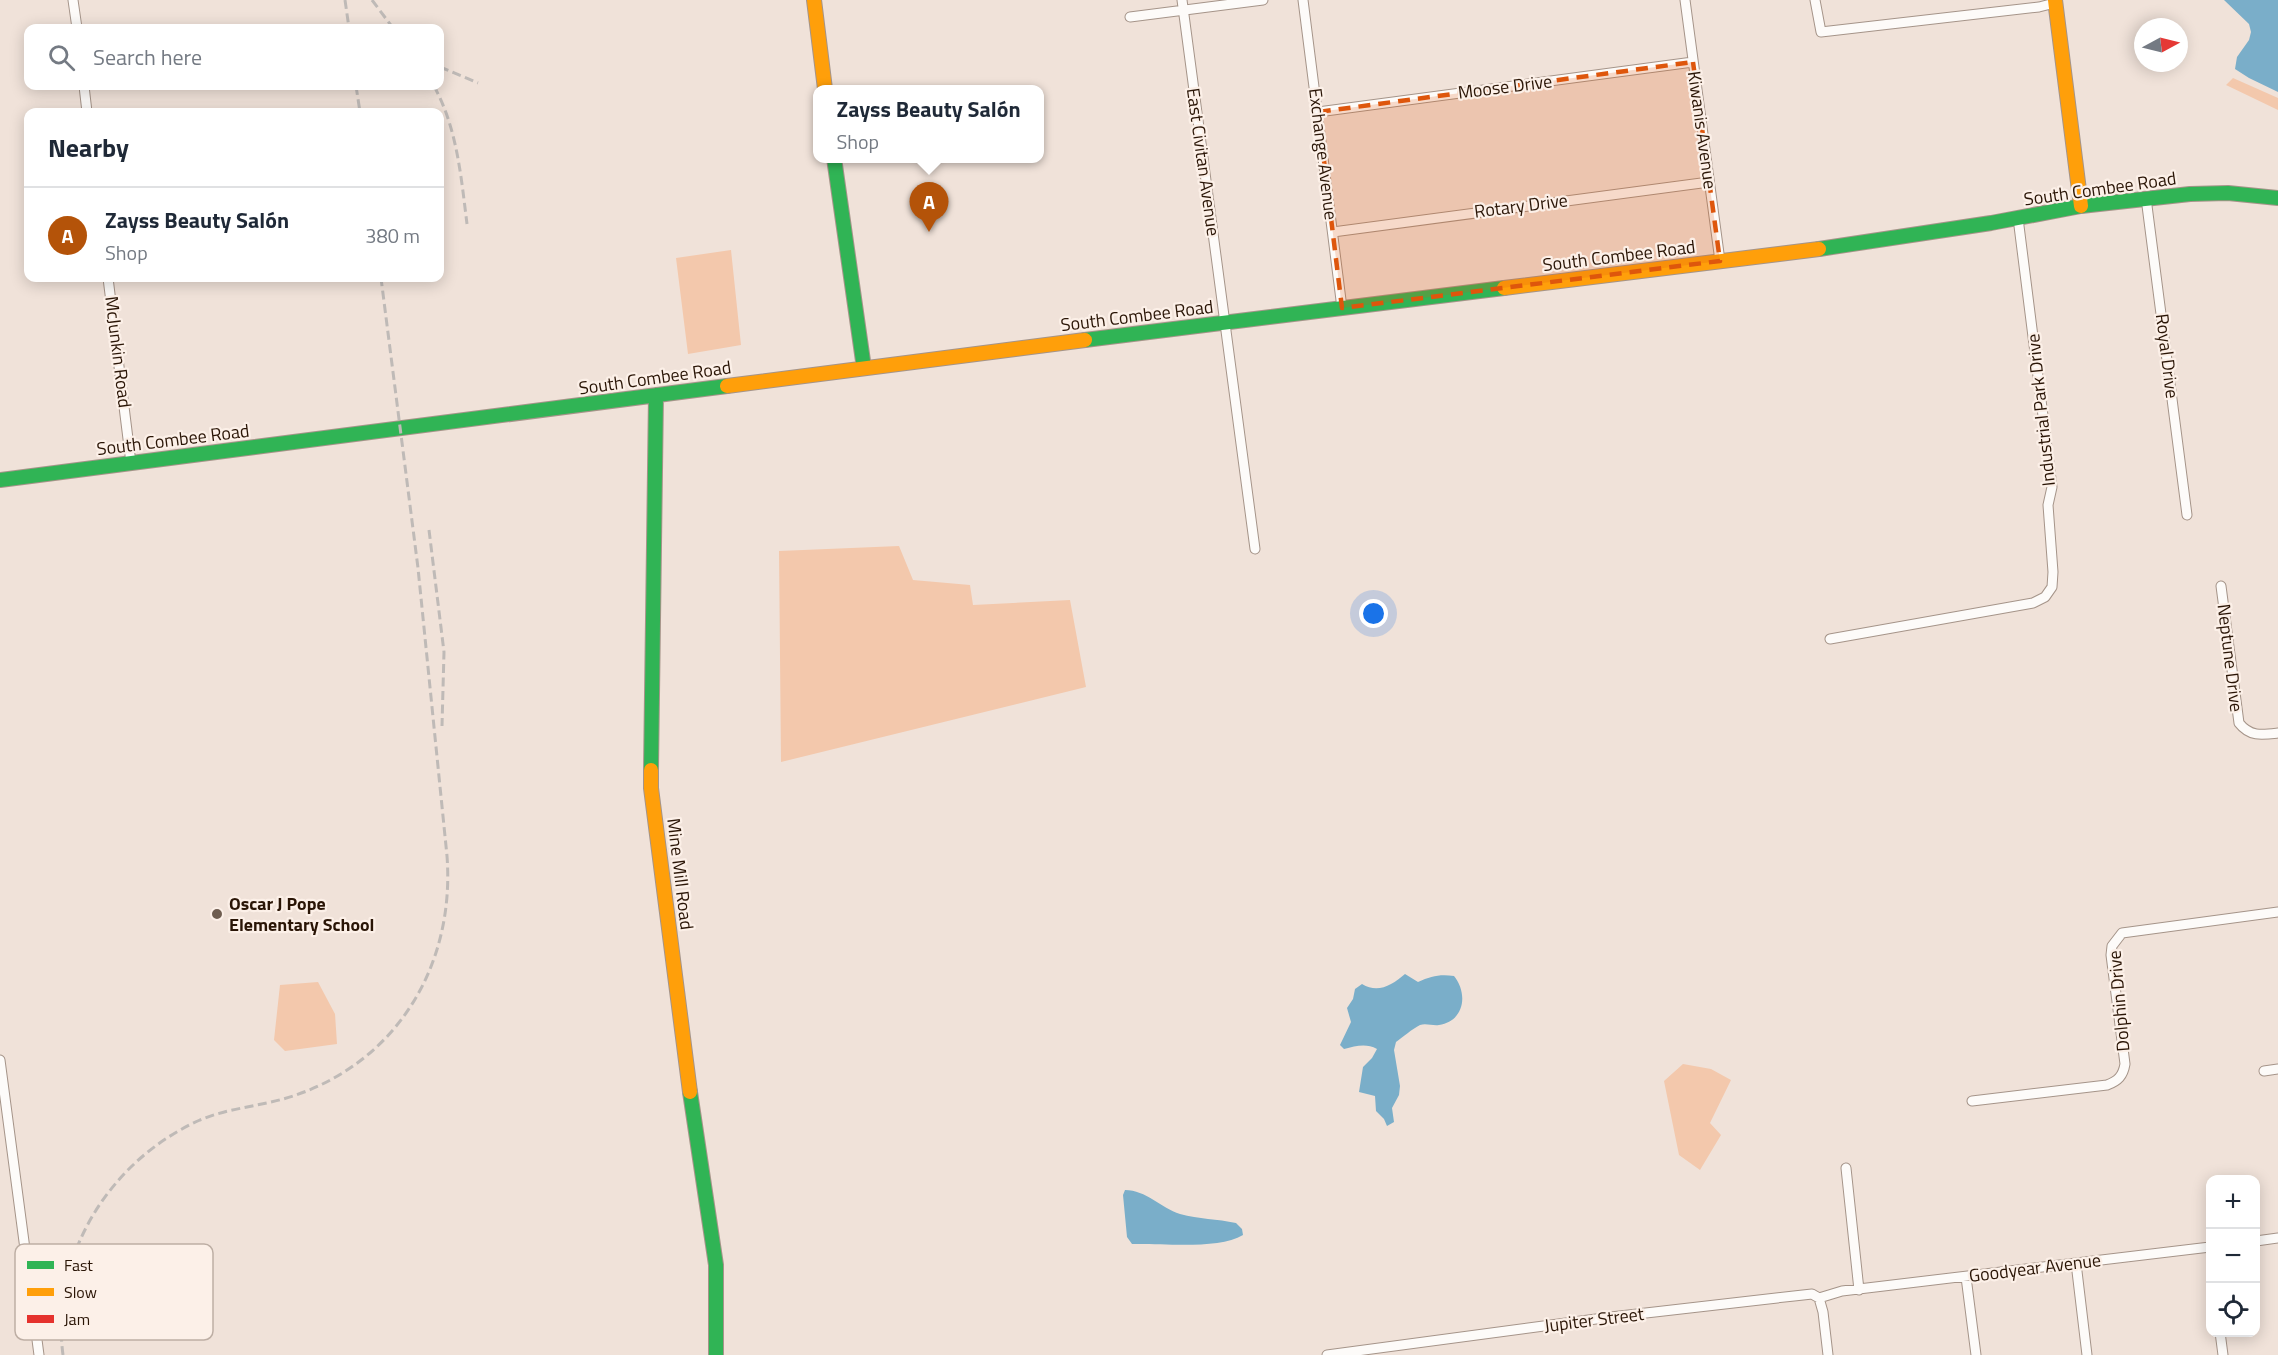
<!DOCTYPE html>
<html lang="en">
<head>
<meta charset="utf-8">
<style>
  body { margin:0; font-family:"Titillium Web",sans-serif; background:#f2f2f3; color:#1f2937 }
  .controls { position:absolute; right:18px; bottom:18px; display:grid; overflow:hidden; border-radius:12px; box-shadow:0 3px 15px #0003 }
  .controls button { width:54px; height:54px; display:grid; place-items:center; padding:0; border:0; border-bottom:2px solid #e0e1e3; background:#fff; color:#1f2937; font:30px sans-serif }
  .compass { position:absolute; left:2134px; top:18px; width:54px; height:54px; border-radius:50%; background:#fff; box-shadow:0 3px 15px #0003; rotate:83deg }
  .you { position:absolute; left:1374px; top:614px; width:21px; height:21px; margin:-15px; border:4px solid #fff; border-radius:50%; background:#1a73e8; box-shadow:0 0 0 9px #1a73e833 }
  .badge { display:grid; place-items:center; width:39px; height:39px; border-radius:50%; background:#b45309; color:#fff; font-size:20px; font-weight:700 }
  .pin { position:absolute; translate:-50% -50px; filter:drop-shadow(0 2px 3px #0008) }
  .pin::after { content:''; position:absolute; top:32px; width:21px; height:18px; background:inherit; clip-path:polygon(0 0,100% 0,50% 100%) }
  .popup { position:absolute; left:813px; top:85px; width:231px; height:78px; box-sizing:border-box; display:grid; place-content:center; border-radius:12px; background:#fff; filter:drop-shadow(0 2px 4px #0005); font-size:20px; white-space:nowrap; color:#747a83 }
  .popup b { font-size:22px; color:#1f2937 }
  .popup::after { content:''; position:absolute; left:50%; top:100%; margin-left:-12px; border:12px solid transparent; border-top-color:#fff }
  .list { margin:0; padding:0; list-style:none }
  h2 { display:flex; justify-content:space-between; align-items:center; height:78px; margin:0; padding:0 24px; font-size:26px }
  h2 small { font-size:20px; font-weight:400; color:#747a83 }
  .list li { display:grid; grid-template-columns:39px 1fr auto; gap:18px; align-items:center; box-sizing:border-box; height:96px; padding:0 24px; border-top:2px solid #e0e1e3 }
  .list b { display:block; font-size:22px; white-space:nowrap }
  .list p { margin:0; font-size:20px; white-space:nowrap; color:#747a83 }
  .list em { font-size:20px; font-style:normal; color:#747a83 }
  .icon { flex:none; width:33px; height:33px; fill:none; stroke:currentColor; stroke-width:2; stroke-linecap:round; stroke-linejoin:round }
  .map { position:relative; flex:none; width:2278px; height:1355px; overflow:hidden }
  .search { position:absolute; background:#fff; box-shadow:0 3px 15px #0003; left:24px; top:24px; width:420px; height:66px; display:flex; align-items:center; gap:15px; box-sizing:border-box; padding:0 21px; border-radius:12px; color:#747a83; font-size:22px }
  .panel { position:absolute; background:#fff; box-shadow:0 3px 15px #0003; left:24px; top:108px; width:420px; height:174px; border-radius:12px }
  .map>svg:first-child { display:block }
  .green { fill:#f3c8ac }
  .water { fill:#7aaec9 }
  .lines { fill:none; stroke-linecap:round; stroke-linejoin:round }
  .street-casing { stroke:#a59489; stroke-width:11 }
  .fast-casing { stroke:#a59489; stroke-width:16 }
  .slow-casing { stroke:#a59489; stroke-width:16 }
  .street { stroke:#fdfbf9; stroke-width:9 }
  .fast { stroke:#30b455; stroke-width:14 }
  .slow { stroke:#ff9f0a; stroke-width:14 }
  .rail { stroke:#bfbab7; stroke-width:3; stroke-dasharray:9 4.5; stroke-linecap:butt }
  .marked { fill:#de560c; fill-opacity:0.2; stroke:#de560c; stroke-width:4.5; stroke-dasharray:12 8; stroke-linejoin:round }
  .poi-dot { fill:#6f5d50; stroke:#fcf0e8; stroke-width:2 }
  .labels { text-anchor:middle; stroke-width:4.5; stroke-linejoin:round; paint-order:stroke }
  .street-label { font-size:18px; fill:#2a1506; stroke:#fcf0e8 }
  .poi-label { font-size:18px; font-weight:bold; fill:#2a1506; stroke:#fcf0e8; text-anchor:start }
  .key { fill:#fcf0e8; stroke:#bdaea4; stroke-width:1.5 }
  .key-label { font-size:16px; fill:#2a1506 }
</style>
</head>
<body>
<div class="map">
<svg width="2278" height="1355" viewBox="0 0 2278 1355">
  <rect width="100%" height="100%" fill="#f0e2d9"/>
  <!-- green -->
  <path class="green" d="M2233 78 2278 98V110L2226 85Z
    M731 250 741 345 688 354 676 258Z
    M899 546 913 580 970 585 973 605 1070 600 1086 687 781 762 779 551Z
    M318 982 335 1014 337 1044 285 1051 274 1040 280 985Z
    M1683 1064 1711 1069 1731 1080 1710 1123 1721 1135 1700 1170 1679 1155 1664 1081Z"/>
  <!-- water -->
  <path class="water" d="M2224 0H2278V92L2249 78 2235 69 2237 57 2249 40 2251 32 2249 24Z
    M1405 974 1418 982C1431 976 1440 974 1454 976 1468 993 1465 1021 1439 1025 1433 1026 1426 1023 1420 1025 1412 1029 1403 1037 1396 1042L1394 1050 1400 1086 1399 1095 1392 1108 1394 1122 1387 1126 1384 1119 1376 1111 1375 1096 1359 1092 1363 1067 1372 1058 1377 1049C1366 1043 1356 1046 1344 1049L1340 1045 1351 1022 1347 1008 1353 999 1355 989 1362 984C1378 994 1392 985 1405 974Z
    M1125 1190C1146 1190 1161 1208 1180 1214 1199 1219 1217 1219 1236 1223L1242 1229 1243 1235C1218 1250 1162 1243 1132 1244L1127 1237 1123 1195Z"/>
  <g class="lines">
    <defs>
      <path id="street" d="M73 0 77 28
        M1182 0 1255 549
        M1303 0 1342 308
        M1685 0 1720 261
        M1815 0 1821 32 2039 7 2055 3
        M1130 17 1263 0
        M84 86 87 112
        M1318 112 1693 62
        M2146 198 2187 515
        M1333 232 1709 182
        M108 278 131 463
        M2221 586 2239 723C2250 737 2262 735 2278 733
        M1830 639 2033 603 2045 597 2052 587 2053 572 2048 505 2052 487 2018 218
        M0 1060 39 1355
        M2264 1071 2278 1069
        M1972 1101 2107 1085C2118 1081 2123 1076 2125 1064L2111 955 2112 946 2122 933 2278 912
        M1846 1168 1859 1290
        M2256 1241 2278 1238
        M2076 1263 2087 1355
        M1966 1277 1976 1355
        M1819 1298 1823 1312 1828 1355
        M2220 1332 2223 1355
        M1327 1355 1611 1317 1794 1296 1812 1294 1819 1298 1842 1291 2210 1247"/>
      <path id="fast" d="M834 158 864 368
        M1819 249 1991 223 2081 206 2190 194 2228 193 2278 198
        M1085 340 1504 288
        M0 480 727 386
        M651 770 656 395
        M690 1092 716 1265V1355"/>
      <path id="slow" d="M814 0 825 89
        M2055 0 2081 206
        M1504 288 1819 249
        M727 386 1085 340
        M651 770V788L690 1092"/>
    </defs>
    <!-- street casing -->
    <use href="#street" class="street-casing"/>
    <!-- fast casing -->
    <use href="#fast" class="fast-casing"/>
    <!-- slow casing -->
    <use href="#slow" class="slow-casing"/>
    <!-- street -->
    <use href="#street" class="street"/>
    <!-- fast -->
    <use href="#fast" class="fast"/>
    <!-- slow -->
    <use href="#slow" class="slow"/>
    <!-- rail -->
    <path class="rail" d="M345 0 349 28
      M372 0 393 28
      M440 67 478 83
      M356 86 360 112
      M434 86C457 128 461 176 467 224
      M429 530 444 652 442 726
      M63 1355C50 1256 110 1160 200 1120 231 1107 265 1106 296 1095 400 1059 455 962 447 856L418 568 381 278"/>
  </g>
  <!-- marked area -->
  <path class="marked" d="M1693 62 1720 261 1342 308 1318 112Z"/>
  <!-- markers -->
  <circle class="poi-dot" cx="217" cy="914" r="6"/>
  <g class="labels">
    <!-- street labels -->
    <g class="street-label">
      <text transform="translate(1505 87) rotate(-7)" y="6">Moose Drive</text>
      <text transform="translate(1702 130) rotate(82)" y="6">Kiwanis Avenue</text>
      <text transform="translate(1323 154) rotate(83)" y="6">Exchange Avenue</text>
      <text transform="translate(1203 162) rotate(82)" y="6">East Civitan Avenue</text>
      <text transform="translate(2100 189) rotate(-8)" y="6">South Combee Road</text>
      <text transform="translate(1521 206) rotate(-7)" y="6">Rotary Drive</text>
      <text transform="translate(1619 256) rotate(-7)" y="6">South Combee Road</text>
      <text transform="translate(1137 316) rotate(-7)" y="6">South Combee Road</text>
      <text transform="translate(118 352) rotate(83)" y="6">McJunkin Road</text>
      <text transform="translate(2167 356) rotate(83)" y="6">Royal Drive</text>
      <text transform="translate(655 378) rotate(-8)" y="6">South Combee Road</text>
      <text transform="translate(2041 410) rotate(-96)" y="6">Industrial Park Drive</text>
      <text transform="translate(173 440) rotate(-7)" y="6">South Combee Road</text>
      <text transform="translate(2230 658) rotate(83)" y="6">Neptune Drive</text>
      <text transform="translate(680 874) rotate(83)" y="6">Mine Mill Road</text>
      <text transform="translate(2119 1001) rotate(-95)" y="6">Dolphin Drive</text>
      <text transform="translate(2035 1268) rotate(-7)" y="6">Goodyear Avenue</text>
      <text transform="translate(1594 1320) rotate(-7)" y="6">Jupiter Street</text>
    </g>
    <!-- poi labels -->
    <g class="poi-label">
      <text x="229" y="910">Oscar J Pope<tspan x="229" dy="21">Elementary School</tspan></text>
    </g>
  </g>
  <!-- legend -->
  <rect x="15" y="1244" width="198" height="96" rx="9" class="key"/>
  <rect x="27" y="1261" width="27" height="8" fill="#30b455"/>
  <rect x="27" y="1288" width="27" height="8" fill="#ff9f0a"/>
  <rect x="27" y="1315" width="27" height="8" fill="#e5322d"/>
  <g class="key-label">
    <text x="64" y="1271">Fast</text>
    <text x="64" y="1298">Slow</text>
    <text x="64" y="1325">Jam</text>
  </g>
</svg>
<div class="controls">
<button>+</button>
<button>−</button>
<button><svg class="icon" aria-label="locate" viewBox="0 0 24 24"><circle cx="12" cy="12" r="6"/><path d="M12 2v4M12 18v4M2 12h4M18 12h4"/></svg></button>
</div>
<svg class="compass" viewBox="-18 -18 36 36"><path d="M0-13l5 13h-10z" fill="#e53935"/><path d="M0 13l5-13h-10z" fill="#747a83"/></svg>
<div class="you"></div>
<div class="pin badge" style="left:929px;top:232px">A</div>
<div class="popup"><b>Zayss Beauty Salón</b>Shop</div>
<div class="search"><svg class="icon" aria-label="search" viewBox="0 0 24 24"><circle cx="10" cy="10" r="6"/><path d="M15 15l6 6"/></svg>Search here</div>
<section class="panel">
<h2>Nearby<small></small></h2>
<ul class="list">
<li><span class="badge">A</span><div><b>Zayss Beauty Salón</b><p>Shop</p></div><em>380 m</em></li>
</ul>
</section>
</div>
</body>
</html>
